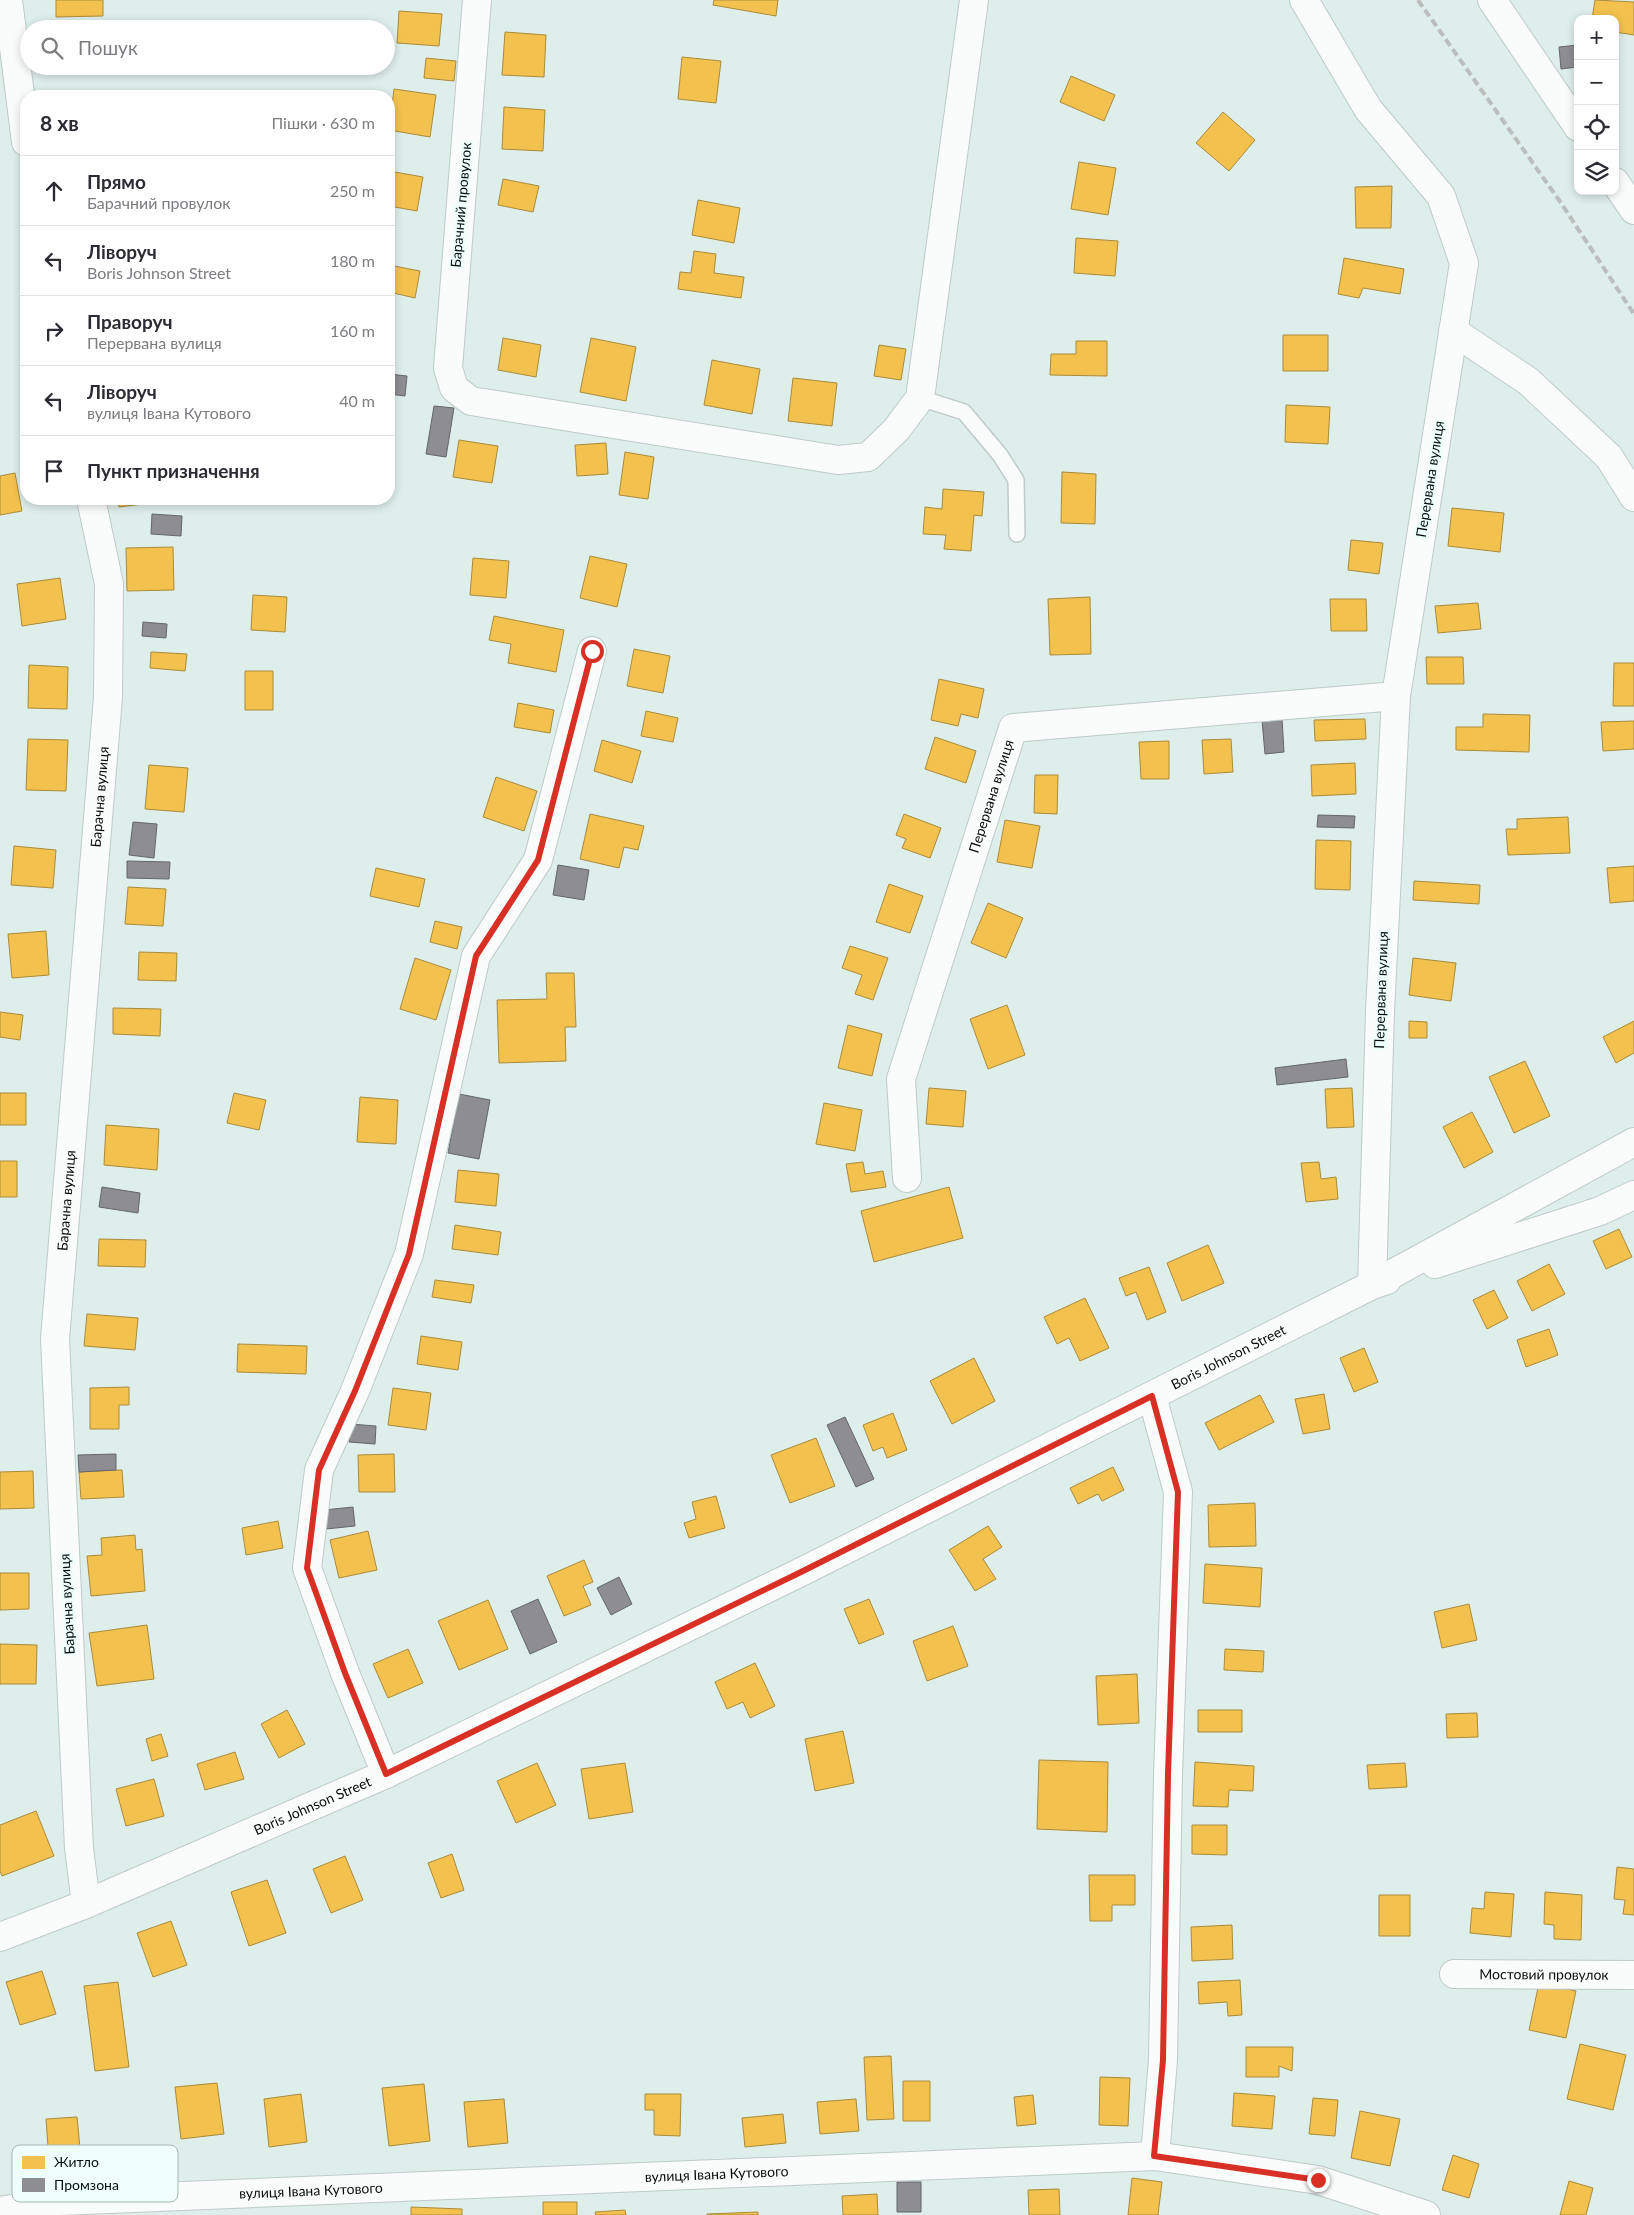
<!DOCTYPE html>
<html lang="uk">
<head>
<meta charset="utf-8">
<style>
  body { margin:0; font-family:Lato,sans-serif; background:#f2f2f3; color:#2b2b33 }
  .controls { position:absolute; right:15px; top:15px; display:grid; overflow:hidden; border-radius:10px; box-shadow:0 2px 8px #0003 }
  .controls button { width:45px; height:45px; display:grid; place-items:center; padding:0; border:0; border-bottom:1px solid #e1e1e2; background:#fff; color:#2b2b33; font:25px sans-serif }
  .stop { position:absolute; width:15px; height:15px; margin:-11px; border:4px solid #d93025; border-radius:50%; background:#fff }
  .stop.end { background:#d93025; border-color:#fff; box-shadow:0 1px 5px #0008 }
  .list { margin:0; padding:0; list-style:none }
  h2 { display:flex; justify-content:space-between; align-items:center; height:65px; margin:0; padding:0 20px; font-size:21px }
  h2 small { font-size:16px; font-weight:400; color:#7c7c81 }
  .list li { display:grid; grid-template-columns:32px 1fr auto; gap:15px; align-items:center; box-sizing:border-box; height:70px; padding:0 20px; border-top:1px solid #e1e1e2 }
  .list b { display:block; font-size:19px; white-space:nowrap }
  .list p { margin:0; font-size:16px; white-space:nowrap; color:#7c7c81 }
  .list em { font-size:16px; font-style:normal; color:#7c7c81 }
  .icon { flex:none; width:28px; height:28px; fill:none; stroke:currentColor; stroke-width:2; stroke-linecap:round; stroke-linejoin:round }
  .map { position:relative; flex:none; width:1634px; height:2215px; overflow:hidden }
  .search { position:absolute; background:#fff; box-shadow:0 2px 8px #0003; left:20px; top:20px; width:375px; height:55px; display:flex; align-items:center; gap:12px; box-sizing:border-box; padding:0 18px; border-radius:28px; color:#7c7c81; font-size:19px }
  .panel { position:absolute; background:#fff; box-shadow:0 2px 8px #0003; left:20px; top:90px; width:375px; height:415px; border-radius:20px }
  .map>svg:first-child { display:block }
  .homes { fill:#f2c14e; stroke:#ab8b3a }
  .industry { fill:#8d8d92; stroke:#64676a }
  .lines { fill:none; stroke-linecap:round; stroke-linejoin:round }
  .lane-casing { stroke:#becbc8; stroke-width:18 }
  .street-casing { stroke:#becbc8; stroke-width:30 }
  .lane { stroke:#fafcfc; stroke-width:15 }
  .street { stroke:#fafcfc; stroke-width:28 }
  .rail { stroke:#babebd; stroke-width:4; stroke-dasharray:8 4; stroke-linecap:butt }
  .route { stroke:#d93025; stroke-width:6 }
  .labels { text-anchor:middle; stroke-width:5; stroke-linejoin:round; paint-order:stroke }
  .street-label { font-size:14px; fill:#060e0d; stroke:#eefffb }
  .key { fill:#eefffb; stroke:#a8b7b4; stroke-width:1 }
  .key-label { font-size:14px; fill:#060e0d }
</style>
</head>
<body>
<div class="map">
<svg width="1634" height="2215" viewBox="0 0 1634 2215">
  <rect width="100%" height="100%" fill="#deeeeb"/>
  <!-- homes -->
  <path class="homes" d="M56 0H103V16L56 17Z
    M714 0H778L776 16 713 5Z
    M1595 0 1634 2V35L1615 32V19H1592Z
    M399 11 442 14 439 46 397 43Z
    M505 32 546 35 544 77 502 75Z
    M682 57 721 61 716 103 678 99Z
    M426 58 456 61 454 81 424 78Z
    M1071 76 1115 95 1104 121 1060 102Z
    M394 89 436 95 430 137 389 130Z
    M504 107 545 110 543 151 502 149Z
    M1223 112 1255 140 1229 171 1196 143Z
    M1079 162 1116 168 1108 215 1071 209Z
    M389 171 423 177 417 211 389 206Z
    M503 179 539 186 533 212 498 205Z
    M1392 186 1391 228H1356L1355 187Z
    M698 200 740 208 734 243 692 235Z
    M1076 238 1118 241 1115 276 1074 273Z
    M694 251 716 254 714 273 744 277 741 298 678 289 680 272 691 273Z
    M1344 258 1404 269 1400 294 1363 288 1359 298 1338 294Z
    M389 265 420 271 415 298 389 292Z
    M1283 335H1328V371H1283Z
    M503 338 541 345 536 377 498 370Z
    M591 338 636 347 626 401 580 392Z
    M1076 341H1107V376L1050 375 1051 354H1076Z
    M879 345 906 349 901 380 874 376Z
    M712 360 760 369 752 414 704 405Z
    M793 378 837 383 832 426 788 421Z
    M1286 405 1330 407 1328 444 1285 442Z
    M459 440 498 446 492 483 453 477Z
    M606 443 608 474 577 476 575 445Z
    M625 452 654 457 648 499 619 495Z
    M1062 472 1096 474 1095 524 1061 523Z
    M15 473 22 511 0 515V476Z
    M943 489 984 492 982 516 974 515 971 551 944 549 946 535 923 534 925 507 942 509Z
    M117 499H159V502L119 507Z
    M1452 508 1504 513 1500 552 1448 546Z
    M1351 540 1383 543 1379 574 1348 570Z
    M173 547 174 590 127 591 126 548Z
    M590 556 627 564 617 607 580 598Z
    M473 558 509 561 506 598 470 595Z
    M60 578 66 619 22 626 17 584Z
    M253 595 287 597 285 632 251 630Z
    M1090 597 1091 654 1050 655 1048 599Z
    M1330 599H1366L1367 631H1331Z
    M1478 603 1481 629 1438 633 1435 606Z
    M494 616 564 630 556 672 508 663 511 644 489 640Z
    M634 649 670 656 663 693 627 686Z
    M151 652 187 654 185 671 150 668Z
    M1426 657H1463L1464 684H1427Z
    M1614 663H1634V706H1613Z
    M29 665 68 667 67 709 28 708Z
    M245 671H273V710H245Z
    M939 679 984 689 978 718 961 714 958 726 931 720Z
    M518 703 554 710 550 733 514 727Z
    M646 711 678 718 673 742 641 736Z
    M1483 714 1530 715 1529 752 1456 750V727H1483Z
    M1365 719 1366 739 1315 741 1314 720Z
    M1634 721V749L1603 751 1601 722Z
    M935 737 976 751 966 783 925 769Z
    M28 739 68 740 66 791 26 790Z
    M1231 739 1233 772 1204 774 1202 740Z
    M602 740 641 751 632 783 594 771Z
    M1169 741V779H1141L1139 742Z
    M1355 763 1356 794 1312 796 1311 765Z
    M149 765 188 768 184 812 145 809Z
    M1035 775H1058L1057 814 1034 813Z
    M496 777 537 791 524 831 483 817Z
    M590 814 644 826 638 850 624 847 619 868 580 859Z
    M904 814 941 828 930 858 902 848 906 839 896 835Z
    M1568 817 1570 853 1508 855 1506 829H1517V819Z
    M1005 820 1040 826 1032 868 997 862Z
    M1316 840 1351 841 1350 890 1315 889Z
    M14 846 56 850 53 888 11 885Z
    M1634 866V901L1610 903 1607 868Z
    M376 868 425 879 419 907 370 896Z
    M1414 881 1480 885 1479 904 1413 900Z
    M889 884 923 896 910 933 876 922Z
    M128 887 166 889 163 926 125 924Z
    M988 903 1023 918 1006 958 971 943Z
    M435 921 462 927 457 949 430 942Z
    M46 931 49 975 12 978 8 934Z
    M850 946 888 958 873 1000 855 994 862 975 842 968Z
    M139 952 177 953 176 981 138 980Z
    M415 958 451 970 436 1020 400 1009Z
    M1413 958 1456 963 1451 1001 1409 995Z
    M546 973H574L576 1027H565L566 1061 499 1063 497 1000 547 999Z
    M1007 1005 1025 1055 988 1069 970 1019Z
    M113 1008 161 1009 160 1036 113 1034Z
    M0 1012 23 1015 20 1040 0 1037Z
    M1409 1021 1427 1022V1038H1409Z
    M1634 1021V1053L1616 1063 1603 1037Z
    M848 1025 882 1034 872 1076 838 1068Z
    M1525 1061 1550 1116 1514 1133 1489 1077Z
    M929 1088 966 1091 963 1127 926 1124Z
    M1352 1088 1354 1127 1327 1128 1325 1089Z
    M0 1093H26V1125H0Z
    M234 1093 266 1100 259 1130 227 1123Z
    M360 1097 398 1100 396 1144 357 1142Z
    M824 1103 862 1110 855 1151 816 1144Z
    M1472 1112 1493 1152 1464 1168 1443 1127Z
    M106 1125 159 1129 157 1170 104 1165Z
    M0 1161H17V1197H0Z
    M863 1162 865 1174 883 1171 886 1187 851 1192 846 1164Z
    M1319 1162 1321 1179 1336 1177 1338 1199 1306 1202 1301 1163Z
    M458 1170 499 1174 496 1206 455 1202Z
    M949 1187 963 1238 874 1262 861 1211Z
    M455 1225 501 1232 498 1255 452 1249Z
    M1619 1229 1632 1257 1606 1269 1593 1241Z
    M99 1239 146 1240 145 1267 98 1266Z
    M1208 1245 1224 1283 1182 1301 1167 1263Z
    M1549 1264 1565 1294 1532 1311 1517 1281Z
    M1149 1267 1166 1312 1147 1320 1136 1292 1126 1296 1119 1278Z
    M435 1280 474 1285 471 1303 432 1297Z
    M1494 1290 1508 1318 1487 1329 1473 1300Z
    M1085 1298 1109 1348 1080 1361 1069 1338 1057 1344 1044 1317Z
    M87 1314 138 1318 135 1350 84 1346Z
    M1549 1329 1558 1355 1526 1367 1517 1340Z
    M421 1336 462 1342 458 1370 417 1364Z
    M238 1344 307 1346 306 1374 237 1372Z
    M1364 1348 1378 1382 1354 1392 1340 1358Z
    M974 1358 995 1401 952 1424 930 1381Z
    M129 1387V1405H119V1429H90V1388Z
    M393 1388 431 1393 426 1430 388 1425Z
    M1324 1394 1330 1429 1303 1434 1295 1399Z
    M1260 1395 1274 1422 1219 1450 1205 1423Z
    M893 1413 907 1450 887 1458 883 1447 873 1451 863 1425Z
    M816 1438 835 1486 790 1503 771 1455Z
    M394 1454 395 1492H359L358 1455Z
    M1113 1467 1124 1490 1102 1501 1098 1494 1078 1504 1070 1488Z
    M116 1470H122L124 1497 81 1499 79 1472Z
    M33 1471 34 1508 0 1509V1472Z
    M716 1496 725 1528 689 1538 684 1523 696 1519 692 1502Z
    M1255 1503 1256 1546 1209 1547 1208 1505Z
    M278 1521 283 1548 246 1555 242 1528Z
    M988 1526 1002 1547 983 1559 996 1579 975 1591 949 1550Z
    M368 1531 377 1570 339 1578 330 1540Z
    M135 1535 136 1550 142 1549 145 1591 91 1596 87 1556 102 1555 101 1538Z
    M584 1560 593 1582 583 1586 591 1605 564 1616 547 1576Z
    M1205 1564 1262 1568 1260 1607 1203 1603Z
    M0 1573H29V1609L0 1610Z
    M869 1599 884 1634 859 1644 844 1609Z
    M488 1600 508 1649 459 1670 438 1621Z
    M1469 1604 1477 1640 1442 1648 1434 1612Z
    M147 1625 154 1679 97 1686 89 1633Z
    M953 1626 968 1666 927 1681 913 1641Z
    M0 1644 37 1645 36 1684H0Z
    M408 1649 423 1683 388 1698 373 1664Z
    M1225 1649 1264 1651 1263 1672 1224 1670Z
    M755 1663 775 1706 750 1718 743 1702 727 1709 715 1682Z
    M1137 1674 1139 1723 1098 1725 1096 1676Z
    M287 1710 305 1744 279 1758 261 1724Z
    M1198 1710H1242V1732H1198Z
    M1477 1713 1478 1737 1447 1738 1446 1714Z
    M843 1731 854 1783 815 1791 805 1739Z
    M161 1734 168 1756 152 1761 146 1739Z
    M235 1752 244 1779 205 1790 197 1764Z
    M1039 1760 1108 1762 1107 1832 1037 1829Z
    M1195 1762 1254 1766 1253 1791 1229 1790 1228 1807 1193 1806Z
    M537 1763 556 1805 516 1823 497 1781Z
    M625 1763 633 1812 589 1819 581 1769Z
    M1405 1763 1407 1787 1369 1789 1367 1765Z
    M154 1779 164 1816 126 1826 116 1789Z
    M36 1811 54 1856 2 1876 0 1871V1825Z
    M1192 1825H1227V1855L1192 1854Z
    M452 1854 464 1890 441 1898 428 1863Z
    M345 1856 363 1900 331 1913 313 1869Z
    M1617 1867 1634 1869V1915L1623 1914 1625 1900 1614 1899Z
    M1089 1875H1135V1905H1112V1921H1090Z
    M267 1880 286 1933 249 1946 231 1892Z
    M1485 1892 1514 1894 1511 1937 1470 1933 1472 1908 1484 1909Z
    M1545 1892 1582 1895 1581 1940 1554 1939V1925L1544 1924Z
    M1379 1895H1410V1936H1379Z
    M171 1921 187 1965 153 1977 137 1933Z
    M1232 1925 1233 1959 1192 1961 1191 1927Z
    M42 1971 56 2014 20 2025 6 1982Z
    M1240 1980 1242 2015 1228 2016 1227 2002 1199 2004 1198 1982Z
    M118 1982 129 2067 95 2071 84 1986Z
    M1539 1983 1576 1991 1566 2038 1529 2030Z
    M1580 2044 1626 2055 1613 2110 1567 2099Z
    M1246 2047H1293L1292 2071 1279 2066V2077H1246Z
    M891 2056 894 2119 867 2120 864 2057Z
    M1100 2077 1130 2078 1128 2126 1099 2125Z
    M903 2081H930V2121H903Z
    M217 2083 224 2134 181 2139 175 2087Z
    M424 2084 430 2141 389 2146 382 2088Z
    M1234 2093 1275 2096 1272 2129 1232 2126Z
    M301 2094 307 2142 269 2147 264 2099Z
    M645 2094H681L680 2136 654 2135V2110H645Z
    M1033 2095 1036 2124 1017 2126 1014 2097Z
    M1313 2098 1338 2100 1335 2136 1309 2134Z
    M504 2099 508 2143 468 2147 464 2102Z
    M856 2099 859 2131 820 2134 817 2102Z
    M1360 2111 1400 2119 1390 2166 1351 2158Z
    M783 2114 786 2143 745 2147 742 2118Z
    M77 2117 81 2159 49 2161 46 2119Z
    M1453 2155 1479 2164 1469 2198 1442 2190Z
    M1132 2178 1162 2182 1158 2215H1128Z
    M1569 2181 1593 2188 1586 2215H1560Z
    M1059 2189 1060 2215H1029L1028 2190Z
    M877 2194 878 2215H843L842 2196Z
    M543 2202H577V2215H543Z
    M411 2207 462 2209V2215H411Z
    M625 2210 626 2215H596L595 2212Z
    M758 2212V2215H707V2214Z"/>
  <!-- industry -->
  <path class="industry" d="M1578 45V67L1561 69 1559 47Z
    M389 374 407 376 405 396 389 394Z
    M434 406 454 408 446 457 426 454Z
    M152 514 182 516 181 536 151 534Z
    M143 622 167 624 166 638 142 636Z
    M1282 718 1284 752 1265 754 1262 720Z
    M1318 815 1355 816 1354 828 1317 827Z
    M133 822 157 824 154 858 129 855Z
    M127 861 170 862 169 879 127 878Z
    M558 865 589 870 584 900 553 895Z
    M1346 1059 1348 1077 1277 1085 1275 1068Z
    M459 1094 490 1100 479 1159 448 1153Z
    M102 1187 140 1193 138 1213 99 1207Z
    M845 1417 874 1479 856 1487 827 1425Z
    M350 1424 376 1426 375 1444 349 1442Z
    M116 1454V1470L79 1472 78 1455Z
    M353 1507 355 1526 326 1529 324 1510Z
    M619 1577 632 1604 611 1615 597 1588Z
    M538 1599 557 1642 530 1654 511 1611Z
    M897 2182H921V2212H897Z"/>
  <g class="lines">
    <defs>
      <path id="lane" d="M920 398 964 412 1000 455 1016 480 1017 534"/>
      <g id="street">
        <path d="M8 0 26 142"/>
        <path d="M477 0 448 368 454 388 471 401 838 460 868 457 896 430 920 398 974 0"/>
        <path d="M1304 0 1368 109 1441 196 1464 263 1396 696 1380 1012 1372 1285 1387 1280"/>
        <path d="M1492 0 1578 127"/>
        <path d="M1615 182 1634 210"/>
        <path d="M1453 331 1528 381 1609 457 1634 497"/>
        <path id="s1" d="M907 1178 901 1079 1013 728 1396 696"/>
        <path d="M1435 1264 1600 1211 1634 1195"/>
        <path d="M1152 1396 1178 1492 1168 1775 1163 2060 1155 2156"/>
        <path d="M386 1774 345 1673 307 1568 319 1470 355 1391 409 1254 476 956 538 860 592 651"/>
        <path id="s2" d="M86 1904 79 1848 55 1339 108 697 109 584 91 499"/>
        <path id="s3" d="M0 1937 86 1904 386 1774 799 1573 1372 1285 1634 1142"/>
        <path id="s4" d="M1454 1974 1634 1975"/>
        <path id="s5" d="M0 2211 60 2201 1155 2156 1318 2180 1426 2215"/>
      </g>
    </defs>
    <!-- lane casing -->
    <use href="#lane" class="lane-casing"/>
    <!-- street casing -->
    <use href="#street" class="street-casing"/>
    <!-- lane -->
    <use href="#lane" class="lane"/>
    <!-- street -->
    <use href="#street" class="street"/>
    <!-- rail -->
    <path class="rail" d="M1418 0 1561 203 1634 314"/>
  </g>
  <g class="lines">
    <!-- route -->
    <path class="route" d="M592 651 538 860 476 956 409 1254 355 1391 319 1470 307 1568 345 1673 386 1774 799 1573 1152 1396 1178 1492 1168 1774 1163 2060 1154 2156 1318 2180"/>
  </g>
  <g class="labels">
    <!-- street labels -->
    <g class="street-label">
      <text transform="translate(461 205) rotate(-85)" y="5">Барачний провулок</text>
      <text transform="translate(1430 479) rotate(-81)" y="5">Перервана вулиця</text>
      <text dy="5" stroke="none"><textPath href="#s1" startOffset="396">Перервана вулиця</textPath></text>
      <text dy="5" stroke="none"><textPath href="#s2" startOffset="1110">Барачна вулиця</textPath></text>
      <text transform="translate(1381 990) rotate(-88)" y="5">Перервана вулиця</text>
      <text dy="5" stroke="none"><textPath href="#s2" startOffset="705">Барачна вулиця</textPath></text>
      <text dy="5" stroke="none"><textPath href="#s3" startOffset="1359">Boris Johnson Street</textPath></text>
      <text transform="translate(67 1604) rotate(-93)" y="5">Барачна вулиця</text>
      <text dy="5" stroke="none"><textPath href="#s3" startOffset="339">Boris Johnson Street</textPath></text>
      <text dy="5" stroke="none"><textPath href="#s4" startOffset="90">Мостовий провулок</textPath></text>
      <text dy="5" stroke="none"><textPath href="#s5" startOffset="718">вулиця Івана Кутового</textPath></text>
      <text dy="5" stroke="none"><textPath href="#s5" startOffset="312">вулиця Івана Кутового</textPath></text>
    </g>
  </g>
  <!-- legend -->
  <rect x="12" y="2145" width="166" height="57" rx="8" class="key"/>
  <rect x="22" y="2156" width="23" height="13" fill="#f2c14e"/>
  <rect x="22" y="2178" width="23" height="14" fill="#8d8d92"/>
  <g class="key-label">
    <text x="54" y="2167">Житло</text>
    <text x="54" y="2190">Промзона</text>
  </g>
</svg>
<div class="controls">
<button>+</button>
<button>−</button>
<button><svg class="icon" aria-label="locate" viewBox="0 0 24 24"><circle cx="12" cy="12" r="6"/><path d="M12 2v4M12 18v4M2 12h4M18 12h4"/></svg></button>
<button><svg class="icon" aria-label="layers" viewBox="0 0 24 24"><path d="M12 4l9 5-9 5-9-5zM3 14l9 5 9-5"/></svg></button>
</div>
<div class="stop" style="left:592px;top:651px"></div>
<div class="stop end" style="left:1318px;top:2180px"></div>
<div class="search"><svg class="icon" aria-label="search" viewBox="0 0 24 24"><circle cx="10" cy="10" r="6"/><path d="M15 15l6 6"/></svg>Пошук</div>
<section class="panel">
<h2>8 хв<small>Пішки · 630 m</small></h2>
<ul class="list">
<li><svg class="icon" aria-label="ahead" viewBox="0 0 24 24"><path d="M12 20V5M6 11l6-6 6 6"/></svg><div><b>Прямо</b><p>Барачний провулок</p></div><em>250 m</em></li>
<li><svg class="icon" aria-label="left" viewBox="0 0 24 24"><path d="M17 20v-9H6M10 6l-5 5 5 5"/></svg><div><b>Ліворуч</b><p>Boris Johnson Street</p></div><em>180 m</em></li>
<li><svg class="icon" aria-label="right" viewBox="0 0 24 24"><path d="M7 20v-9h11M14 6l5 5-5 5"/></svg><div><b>Праворуч</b><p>Перервана вулиця</p></div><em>160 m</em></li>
<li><svg class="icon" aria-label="left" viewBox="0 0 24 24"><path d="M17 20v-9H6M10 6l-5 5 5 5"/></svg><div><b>Ліворуч</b><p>вулиця Івана Кутового</p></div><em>40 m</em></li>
<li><svg class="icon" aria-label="arrive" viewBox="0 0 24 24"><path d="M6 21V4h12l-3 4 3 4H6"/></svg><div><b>Пункт призначення</b></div></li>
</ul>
</section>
</div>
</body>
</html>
